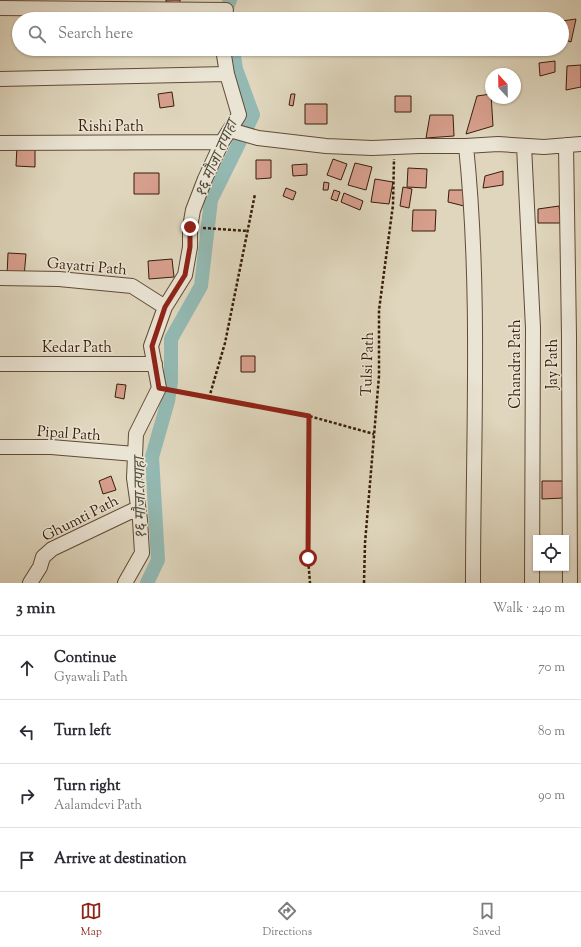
<!DOCTYPE html>
<html lang="en">
<head>
<meta charset="utf-8">
<style>
  body { margin:0; font-family:"Sorts Mill Goudy","Noto Serif Devanagari",serif; background:#f2f2f3; color:#2b2b33 }
  .controls { position:absolute; right:12px; bottom:12px; display:grid; overflow:hidden; border-radius:0px; box-shadow:0 1px 3px #0004 }
  .controls button { width:36px; height:36px; display:grid; place-items:center; padding:0; border:0; border-bottom:1px solid #e1e1e2; background:#fff; color:#2b2b33; font:20px sans-serif }
  .compass { position:absolute; left:485px; top:68px; width:36px; height:36px; border-radius:50%; background:#fff; box-shadow:0 1px 3px #0004; rotate:338deg }
  .stop { position:absolute; width:12px; height:12px; margin:-9px; border:3px solid #8f2418; border-radius:50%; background:#fff }
  .stop.end { background:#8f2418; border-color:#fff; box-shadow:0 1px 4px #0008 }
  .list { margin:0; padding:0; list-style:none }
  h2 { display:flex; justify-content:space-between; align-items:center; height:52px; margin:0; padding:0 16px; font-size:17px }
  h2 small { font-size:13px; font-weight:400; color:#7c7c81 }
  .list li { display:grid; grid-template-columns:26px 1fr auto; gap:12px; align-items:center; box-sizing:border-box; height:64px; padding:0 16px; border-top:1px solid #e1e1e2 }
  .list b { display:block; font-size:15px; white-space:nowrap }
  .list p { margin:0; font-size:13px; white-space:nowrap; color:#7c7c81 }
  .list em { font-size:13px; font-style:normal; color:#7c7c81 }
  .icon { flex:none; width:22px; height:22px; fill:none; stroke:currentColor; stroke-width:2; stroke-linecap:round; stroke-linejoin:round }
  .map { position:relative; flex:none; width:581px; height:583px; overflow:hidden }
  .search { position:absolute; background:#fff; box-shadow:0 1px 3px #0004; left:12px; right:12px; top:12px; height:44px; display:flex; align-items:center; gap:10px; box-sizing:border-box; padding:0 14px; border-radius:22px; color:#7c7c81; font-size:15px }
  .sheet { height:308px; background:#fff }
  nav { display:flex; justify-content:space-around; align-items:center; box-sizing:border-box; height:56px; border-top:1px solid #e1e1e2; background:#fff; font-size:11px; color:#7c7c81 }
  nav a { display:grid; justify-items:center; gap:2px }
  nav .on { color:#8f2418 }
  .map>svg:first-child { display:block }
  .lines { fill:none; stroke-linecap:round; stroke-linejoin:round }
  .canal { stroke:#93b9b2; stroke-width:14 }
  .building { fill:#d79f8d; stroke:#391d09 }
  .minor-casing { stroke:#624b36; stroke-width:16 }
  .path { stroke:#391d09; stroke-width:2.5; stroke-dasharray:3 2; stroke-linecap:butt }
  .minor { stroke:#eae4d4; stroke-width:14 }
  .route { stroke:#8f2418; stroke-width:5 }
  .labels { text-anchor:middle; stroke-width:3; stroke-linejoin:round; paint-order:stroke }
  .street-label { font-size:15px; fill:#391d09; stroke:#eae4d4 }
  .water-label { font-size:16px; font-style:italic; fill:#544c3c; stroke:#eae4d4 }
</style>
</head>
<body>
<div class="map">
<svg width="581" height="583" viewBox="0 0 581 583">
  <rect width="100%" height="100%" fill="#dfd6bd"/>
  <filter id="stains"><feTurbulence type="fractalNoise" baseFrequency=".005" numOctaves="4"/><feColorMatrix values="0 0 0 0 .2 0 0 0 0 .09 0 0 0 0 .02 0 0 0 .5 -.17"/></filter>
  <radialGradient id="worn" r=".72"><stop offset=".6" stop-color="#630" stop-opacity="0"/><stop offset="1" stop-color="#630" stop-opacity=".3"/></radialGradient>
  <g class="lines">
    <!-- canal -->
    <path class="canal" d="M227 19 226 10 230 0
      M147 583 158 560 152 457 168 401 171 382V339L201 286 211 200 253 115 236 69 233 49"/>
  </g>
  <!-- building -->
  <path class="building" d="M166 0H180V3L166 2Z
    M576 19 571 42 562 39V21Z
    M555 61V72L540 76 539 63Z
    M581 65V87L566 90 567 66Z
    M172 92 174 106 160 108 158 94Z
    M291 94H295L293 106 289 105Z
    M491 94 493 126 466 134 477 96Z
    M395 96H411V112H395Z
    M305 104H327V124H305Z
    M430 115H453L454 136 426 138Z
    M17 146 35 147V167L16 166Z
    M333 159 347 164 341 180 327 175Z
    M256 160H271V178L256 179Z
    M355 163 372 167 366 190 348 185Z
    M307 164V175L293 176 292 165Z
    M408 168 427 169 426 188 407 187Z
    M503 171V185L483 188 485 176Z
    M134 173H159V194H134Z
    M375 179 393 182 389 204 371 202Z
    M324 182 329 183 328 190H323Z
    M403 187 412 189 409 208 400 206Z
    M286 188 296 192 293 200 283 196Z
    M334 190 340 192 337 201 331 199Z
    M449 190H467L464 206 448 202Z
    M344 193 363 201 360 210 341 202Z
    M559 206 561 223H538V209Z
    M413 210H436L435 231H412Z
    M8 253 26 254 24 277 7 276Z
    M172 259 174 277 149 279 148 261Z
    M241 356H255V372H241Z
    M117 384 126 385 124 399 115 397Z
    M111 476 116 490 103 494 99 481Z
    M542 481H563L564 498 542 499Z"/>
  <g class="lines">
    <defs>
      <path id="minor" d="M0 8 226 10
        M0 79 227 74
        M230 130 258 138 326 146 372 148 419 146H466L498 144 544 147 581 144
        M0 143 222 142
        M566 145 569 336 570 583
        M466 146C481 291 473 438 473 583
        M524 146 533 328 532 583
        M0 278 59 279 132 286 165 307
        M0 364H155
        M0 447H51L135 454
        M30 583 40 567 43 557 52 549 138 508
        M125 583 142 553 140 520 134 478 136 434 159 388 151 346 165 307 185 275 190 247V227L193 210 205 179 222 142 239 115 227 74 223 49"/>
    </defs>
    <!-- minor casing -->
    <use href="#minor" class="minor-casing"/>
    <!-- path -->
    <path class="path" d="M203 228 248 231
      M172 391 309 416 374 434
      M209 398 225 343 255 194
      M309 416 308 558 310 583
      M364 583 365 543 379 376V310L393 205 394 159"/>
    <!-- minor -->
    <use href="#minor" class="minor"/>
  </g>
  <g class="lines">
    <!-- route -->
    <path class="route" d="M190 227V247L185 275 165 307 152 346 159 388 309 416 308 558"/>
  </g>
  <g class="labels">
    <!-- street labels -->
    <g class="street-label">
      <text x="111" y="131">Rishi Path</text>
      <text transform="translate(87 266) rotate(5)" y="5">Gayatri Path</text>
      <text x="77" y="352">Kedar Path</text>
      <text transform="translate(367 364) rotate(-88)" y="5">Tulsi Path</text>
      <text transform="translate(515 364) rotate(-90)" y="5">Chandra Path</text>
      <text transform="translate(552 364) rotate(-90)" y="5">Jay Path</text>
      <text transform="translate(69 433) rotate(4)" y="5">Pipal Path</text>
      <text transform="translate(80 518) rotate(-27)" y="5">Ghumti Path</text>
    </g>
    <!-- water labels -->
    <g class="water-label">
      <text transform="translate(215 158) rotate(-66)" y="6">१६ मौजा तपाहा</text>
      <text transform="translate(139 498) rotate(-91)" y="6">१६ मौजा तपाहा</text>
    </g>
  </g>
  <rect width="100%" height="100%" filter="url(#stains)"/>
  <rect width="100%" height="100%" fill="url(#worn)"/>
</svg>
<div class="controls">
<button><svg class="icon" aria-label="locate" viewBox="0 0 24 24"><circle cx="12" cy="12" r="6"/><path d="M12 2v4M12 18v4M2 12h4M18 12h4"/></svg></button>
</div>
<svg class="compass" viewBox="-18 -18 36 36"><path d="M0-13l5 13h-10z" fill="#e53935"/><path d="M0 13l5-13h-10z" fill="#7c7c81"/></svg>
<div class="stop" style="left:308px;top:558px"></div>
<div class="stop end" style="left:190px;top:227px"></div>
<div class="search"><svg class="icon" aria-label="search" viewBox="0 0 24 24"><circle cx="10" cy="10" r="6"/><path d="M15 15l6 6"/></svg>Search here</div>
</div>
<section class="sheet">
<h2>3 min<small>Walk · 240 m</small></h2>
<ul class="list">
<li><svg class="icon" aria-label="ahead" viewBox="0 0 24 24"><path d="M12 20V5M6 11l6-6 6 6"/></svg><div><b>Continue</b><p>Gyawali Path</p></div><em>70 m</em></li>
<li><svg class="icon" aria-label="left" viewBox="0 0 24 24"><path d="M17 20v-9H6M10 6l-5 5 5 5"/></svg><div><b>Turn left</b></div><em>80 m</em></li>
<li><svg class="icon" aria-label="right" viewBox="0 0 24 24"><path d="M7 20v-9h11M14 6l5 5-5 5"/></svg><div><b>Turn right</b><p>Aalamdevi Path</p></div><em>90 m</em></li>
<li><svg class="icon" aria-label="arrive" viewBox="0 0 24 24"><path d="M6 21V4h12l-3 4 3 4H6"/></svg><div><b>Arrive at destination</b></div></li>
</ul>
</section>
<nav>
<a class="on"><svg class="icon" aria-label="map" viewBox="0 0 24 24"><path d="M3 6l6-2 6 2 6-2v14l-6 2-6-2-6 2zM9 4v14M15 6v14"/></svg>Map</a>
<a><svg class="icon" aria-label="directions" viewBox="0 0 24 24"><path d="M12 3l9 9-9 9-9-9zM9 14v-3h6M13 9l2 2-2 2"/></svg>Directions</a>
<a><svg class="icon" aria-label="saved" viewBox="0 0 24 24"><path d="M7 4h10v16l-5-4-5 4z"/></svg>Saved</a>
</nav>
</body>
</html>
